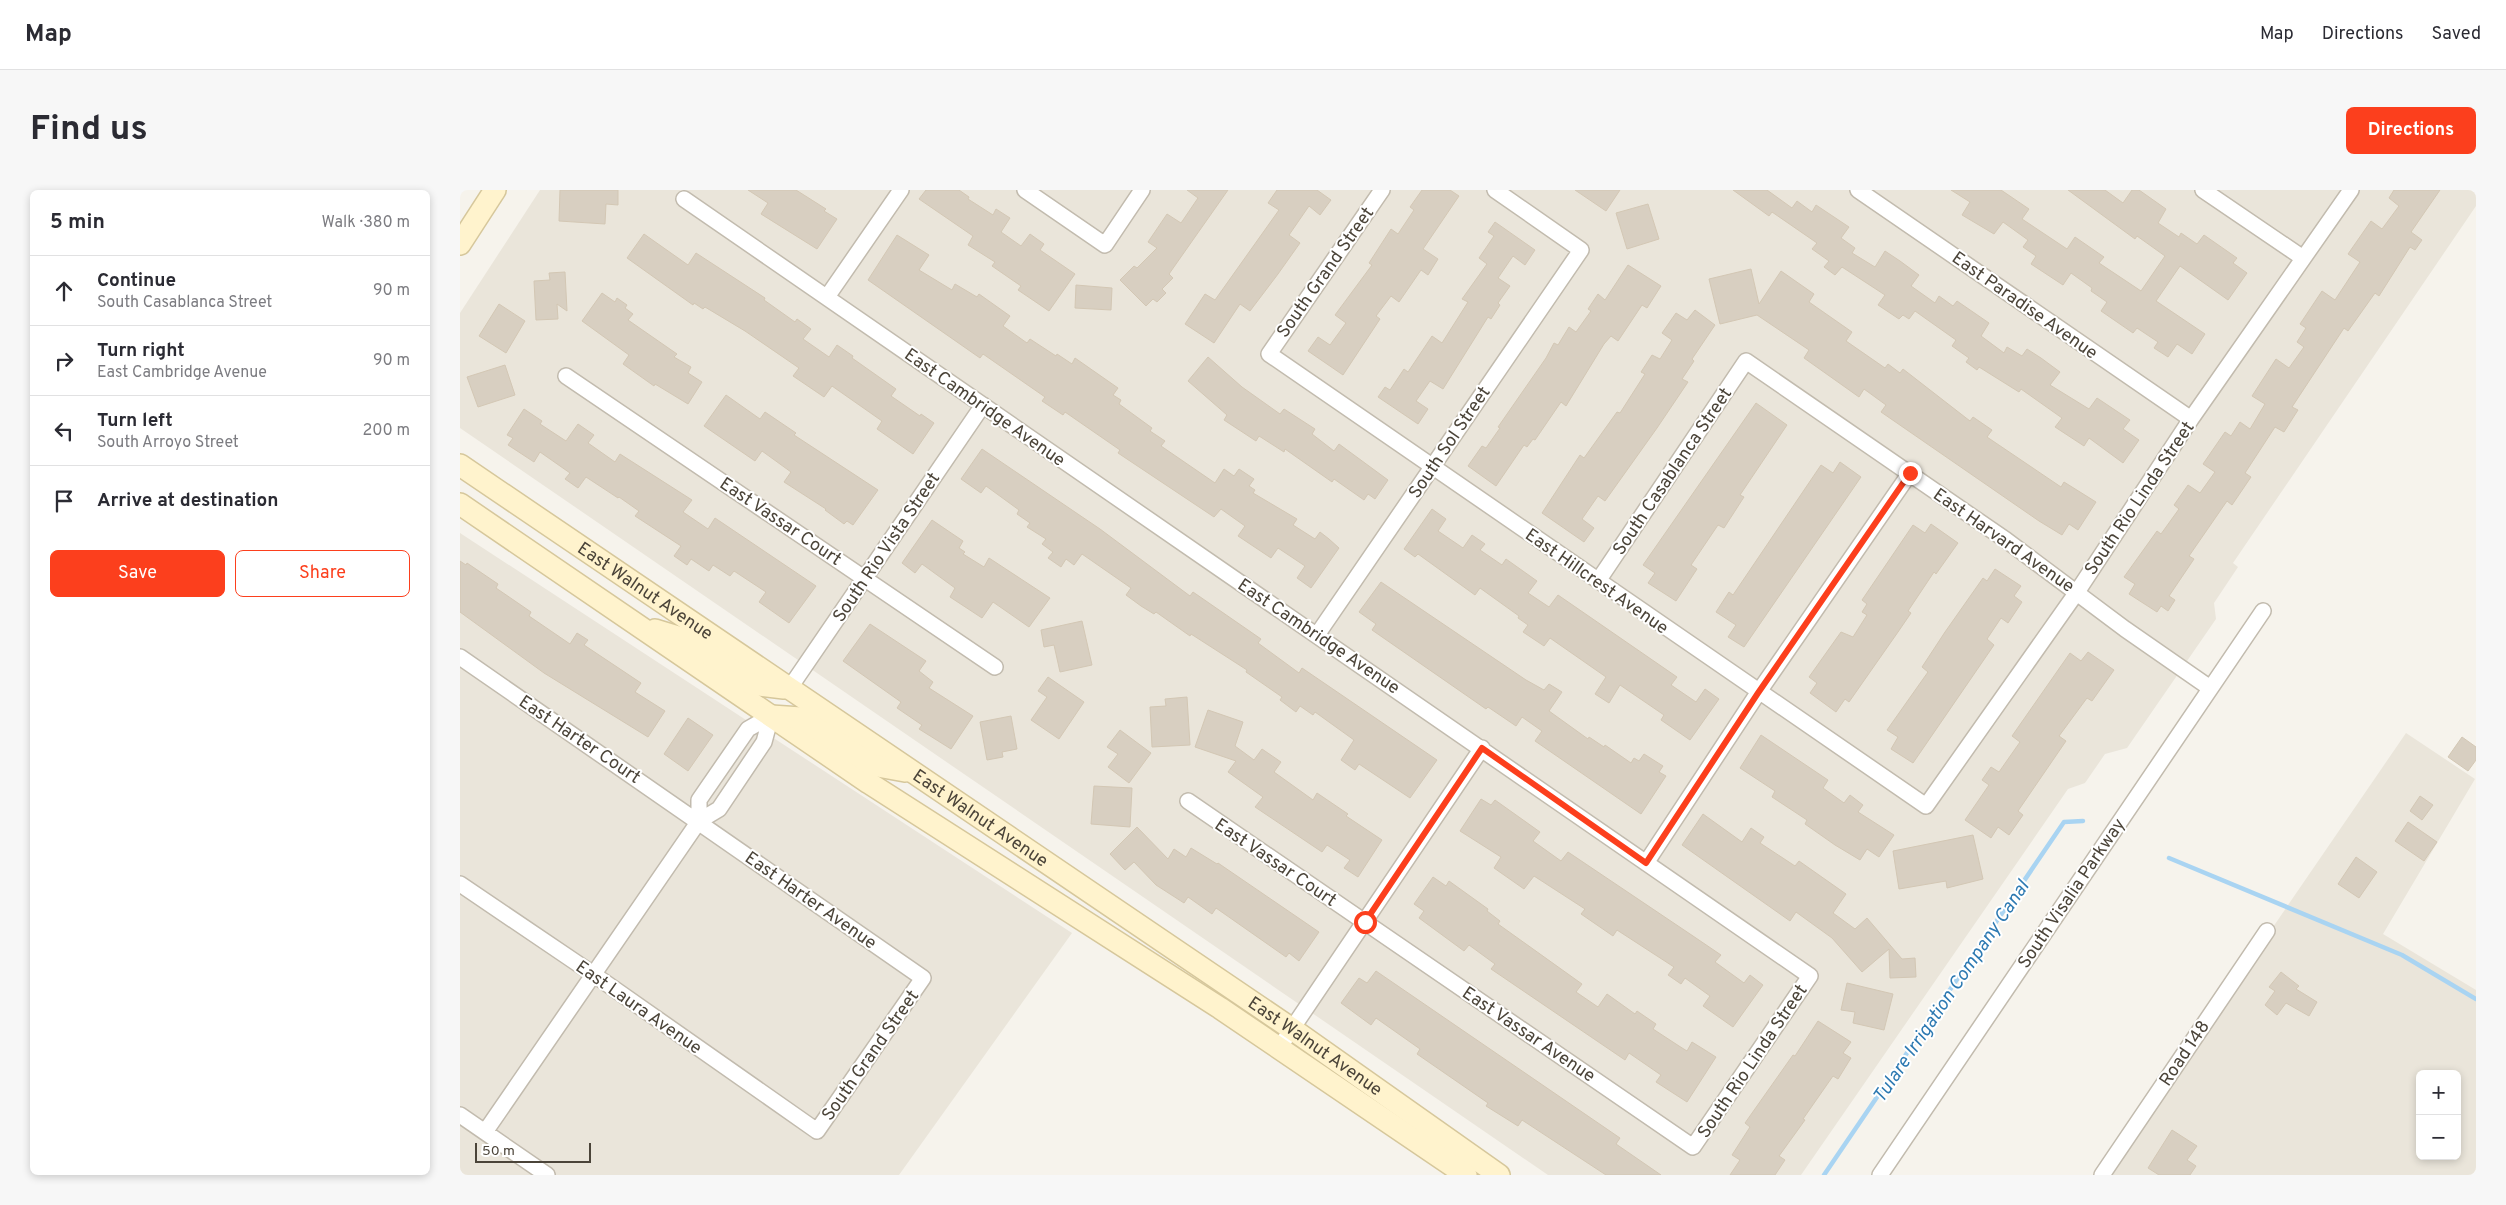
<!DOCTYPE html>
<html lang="en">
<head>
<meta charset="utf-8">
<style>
  body { margin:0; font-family:Overpass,sans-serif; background:#f7f7f7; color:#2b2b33 }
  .controls { position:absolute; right:15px; bottom:15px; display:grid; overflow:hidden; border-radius:8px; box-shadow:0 2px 8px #0003 }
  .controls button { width:45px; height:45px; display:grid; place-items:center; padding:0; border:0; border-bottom:1px solid #e1e1e2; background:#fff; color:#2b2b33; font:25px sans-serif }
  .scale { position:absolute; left:15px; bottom:12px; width:116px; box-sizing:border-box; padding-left:5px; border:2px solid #4b4439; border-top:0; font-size:14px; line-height:18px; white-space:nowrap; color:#4b4439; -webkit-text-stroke:4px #fff; paint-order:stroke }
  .stop { position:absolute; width:15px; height:15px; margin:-11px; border:4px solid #fc3f1d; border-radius:50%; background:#fff }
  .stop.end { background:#fc3f1d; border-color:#fff; box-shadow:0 1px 5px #0008 }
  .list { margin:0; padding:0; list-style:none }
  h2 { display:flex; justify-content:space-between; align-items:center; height:65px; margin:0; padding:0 20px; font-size:21px }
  h2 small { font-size:16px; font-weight:400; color:#7c7c81 }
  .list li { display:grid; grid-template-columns:32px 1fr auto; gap:15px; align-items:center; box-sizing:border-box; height:70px; padding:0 20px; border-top:1px solid #e1e1e2 }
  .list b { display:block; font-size:19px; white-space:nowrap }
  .list p { margin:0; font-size:16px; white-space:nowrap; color:#7c7c81 }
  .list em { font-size:16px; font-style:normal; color:#7c7c81 }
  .actions { display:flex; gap:10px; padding:15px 20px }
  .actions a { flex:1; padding:11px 0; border:1px solid #fc3f1d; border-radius:8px; text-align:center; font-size:18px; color:#fc3f1d }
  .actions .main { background:#fc3f1d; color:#fff }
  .icon { flex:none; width:28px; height:28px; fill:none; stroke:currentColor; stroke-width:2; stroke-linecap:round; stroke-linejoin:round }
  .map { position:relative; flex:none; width:2016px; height:985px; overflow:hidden; border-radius:8px }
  header { display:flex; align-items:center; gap:30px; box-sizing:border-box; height:70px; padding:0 25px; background:#fff; border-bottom:1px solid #e1e1e2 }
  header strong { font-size:24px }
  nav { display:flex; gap:28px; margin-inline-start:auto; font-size:18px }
  .intro { display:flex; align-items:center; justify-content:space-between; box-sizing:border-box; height:120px; padding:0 30px }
  h1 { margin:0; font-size:35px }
  .button { padding:12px 22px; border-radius:8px; background:#fc3f1d; color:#fff; font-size:18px; font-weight:700 }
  main { display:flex; gap:30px; padding:0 30px }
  aside { flex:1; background:#fff; border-radius:8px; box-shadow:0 2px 8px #0003 }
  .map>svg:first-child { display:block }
  .residential { fill:#eae5da; fill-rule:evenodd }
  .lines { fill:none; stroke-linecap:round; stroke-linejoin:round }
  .stream { stroke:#a9d4f2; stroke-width:4.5 }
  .building { fill:#d8cfc1; stroke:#d3c7b4 }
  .street-casing { stroke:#c2bbae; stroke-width:18 }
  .secondary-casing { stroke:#d6c79b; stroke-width:24 }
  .street { stroke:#fff; stroke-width:15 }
  .secondary { stroke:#fff3cd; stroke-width:21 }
  .route { stroke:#fc3f1d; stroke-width:6 }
  .labels { text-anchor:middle; stroke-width:4; stroke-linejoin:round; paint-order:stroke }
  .street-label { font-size:18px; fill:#4b4439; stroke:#fff }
  .water-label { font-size:19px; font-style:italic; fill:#2e7ab2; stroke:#fff }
</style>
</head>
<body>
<header>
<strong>Map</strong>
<nav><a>Map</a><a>Directions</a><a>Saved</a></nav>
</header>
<div class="intro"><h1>Find us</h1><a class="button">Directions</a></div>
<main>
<aside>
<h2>5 min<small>Walk · 380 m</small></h2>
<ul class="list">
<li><svg class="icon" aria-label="ahead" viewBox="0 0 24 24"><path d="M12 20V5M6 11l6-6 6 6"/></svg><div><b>Continue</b><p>South Casablanca Street</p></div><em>90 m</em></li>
<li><svg class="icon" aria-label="right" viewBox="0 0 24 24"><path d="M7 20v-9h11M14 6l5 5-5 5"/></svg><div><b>Turn right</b><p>East Cambridge Avenue</p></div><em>90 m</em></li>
<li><svg class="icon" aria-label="left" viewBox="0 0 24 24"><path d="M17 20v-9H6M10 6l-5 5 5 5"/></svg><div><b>Turn left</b><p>South Arroyo Street</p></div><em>200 m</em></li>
<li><svg class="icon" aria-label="arrive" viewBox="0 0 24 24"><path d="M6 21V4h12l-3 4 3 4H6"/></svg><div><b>Arrive at destination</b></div></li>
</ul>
<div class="actions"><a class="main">Save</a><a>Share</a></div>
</aside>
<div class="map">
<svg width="2016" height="985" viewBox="0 0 2016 985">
  <rect width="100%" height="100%" fill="#f6f3ec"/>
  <!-- residential -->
  <path class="residential" d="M80 0H2016V16L1773 373 1778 377 1754 413 1756 429 1667 558 1645 564 1625 593 1608 599 1341 985H1088L0 238V123Z
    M0 343 612 743 439 985H0Z
    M1946 543 2015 589 1923 744 2016 800V985H1643ZM1960 884H1997V966H1960Z"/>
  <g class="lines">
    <!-- stream -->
    <path class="stream" d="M1709 668 1942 765 2016 809
      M1364 985 1604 632 1623 631"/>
  </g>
  <!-- building -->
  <path class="building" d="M100 0H158V15L146 14 145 34 99 31Z
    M288 0H336L366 19 364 21 377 29 357 59 301 24 308 13Z
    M466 0H499L509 7 508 9 533 25 536 19 550 28 541 42 561 56 570 44 584 54 580 60 615 84 589 121 558 100 561 96 532 76 535 72 508 55 513 46 459 9Z
    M727 0H768L709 84 713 88 702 99 706 103 697 112 693 109 686 116 660 90 674 76 677 78 697 58 688 52 707 24 721 33 738 8Z
    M817 0H857L871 10 860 25 849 16 829 45 840 53 818 84 790 121 780 114 754 153 725 134 745 104 755 110 819 20 808 13Z
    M962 0H990L999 6 963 59 978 69 968 85 961 80 939 112 931 106 916 126 920 129 883 185 848 161 858 147 870 155 886 133 875 125 912 75 909 73 931 39 938 44 954 20 950 17Z
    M1115 0H1160L1146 21Z
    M1273 0H1307L1332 18 1337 11 1352 22 1356 15 1389 37 1381 48 1395 58 1392 63 1415 77 1425 61 1440 71 1459 85 1451 96 1475 113 1479 106 1493 116 1497 111 1529 133 1521 146 1544 163 1547 157 1562 166 1567 159 1581 168 1600 182 1590 195 1629 219 1637 208 1670 230 1663 239 1679 250 1663 273 1629 248 1624 256 1595 237 1602 228 1561 199 1559 202 1519 177 1517 180 1506 172 1509 168 1492 156 1496 150 1455 121 1449 129 1443 125 1439 129 1418 115 1425 105 1382 77 1375 85 1364 77 1369 71 1352 59 1357 53 1312 22 1309 26Z
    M1491 0H1541L1569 19 1562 29 1607 59 1615 47 1644 67 1639 73 1681 101 1705 66 1677 46 1675 49 1608 0H1645L1663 13 1672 0H1679L1706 19 1698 33 1719 47 1721 43 1737 54 1744 45 1777 68 1773 73 1787 83 1768 110 1720 76 1696 111 1745 144 1732 164 1717 154 1708 167 1694 158 1698 152 1677 138 1673 143 1641 121 1647 112 1631 101 1632 98 1611 83 1603 95 1571 74 1576 66 1563 57 1568 50 1543 32 1534 44 1502 25 1510 12Z
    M1934 0H1980L1951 42 1962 50 1955 60 1950 57 1919 106 1915 103 1888 141 1884 138 1832 217 1838 220 1824 242 1815 237 1785 283 1791 287 1772 315 1767 311 1729 366 1734 369 1709 406 1715 410 1708 421 1701 416 1697 422 1669 404 1675 394 1664 387 1697 341 1701 344 1719 319 1714 315 1728 295 1740 303 1755 282 1743 274 1765 242 1771 246 1780 232 1790 239 1805 214 1792 206 1816 169 1829 178 1844 157 1837 152 1846 138 1840 134 1862 101 1875 110 1900 72 1888 64 1911 31 1922 39 1939 16 1929 8Z
    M1188 14 1199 49 1167 59 1156 23Z
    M1035 32 1075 60 1065 75 1053 66 1038 88 1050 96 1038 113 1040 115 1031 129 1028 127 983 199 970 191 956 211 968 219 958 234 918 207 925 197 930 200 944 179 948 182 972 146 982 153 1008 112 1002 109 1027 74 1019 68 1034 46 1028 42Z
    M184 44 228 75 236 63 305 108 304 110 335 132 337 129 351 139 343 149 369 167 377 155 393 166 392 168 436 199 431 206 460 226 461 224 474 233 453 264 417 239 422 231 372 196 364 207 333 186 339 178 285 141 245 117 243 119 234 113 233 115 167 68Z
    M437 45 469 65 459 80 492 100 495 94 517 107 519 104 550 126 543 136 567 153 570 149 596 166 597 164 612 174 615 168 658 198 653 205 661 210 659 214 692 238 690 241 705 251 701 256 755 293 764 279 774 286 779 279 794 289 789 296 795 300 793 303 837 329 833 335 855 349 860 342 869 349 879 358 851 398 837 388 845 376 818 358 811 368 778 346 785 336 761 319 754 327 658 263 660 260 605 222 603 225 582 211 585 207 523 164 520 168 408 90Z
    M1168 75 1201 96 1187 118 1182 115 1158 151 1151 146 1144 154 1106 216 1101 212 1075 250 1073 249 1067 257 1064 255 1036 296 1008 276 1022 256 1026 258 1040 238 1038 237 1086 168 1094 153 1098 155 1109 137 1116 142 1131 121 1128 119 1138 104 1145 110Z
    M1291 79 1299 114 1321 81 1354 104 1349 112 1392 142 1386 151 1425 178 1428 174 1440 183 1443 179 1510 231 1513 227 1532 240 1527 247 1601 297 1604 292 1636 312 1618 340 1609 334 1602 345 1579 331 1421 222 1426 215 1404 199 1399 207 1344 168 1349 160 1297 125 1260 134 1249 89Z
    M105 82 107 121 97 114 98 129 76 130 74 91 90 90 89 83Z
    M616 95 652 98 651 120 615 118Z
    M142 103 155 112 157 108 167 115 165 118 173 124 168 130 217 164 214 167 231 177 228 183 242 192 228 214 195 194 194 196 163 174 169 165 122 131Z
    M39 114 65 131 46 163 19 146Z
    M1235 120 1255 135 1232 169 1234 171 1222 189 1228 192 1197 238 1145 311 1138 306 1122 329 1134 338 1124 352 1082 323 1120 265 1124 268 1157 222 1160 223 1185 184 1181 182 1192 165 1200 169 1212 150 1202 143 1216 123 1227 130Z
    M748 167 782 197 820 224 824 219 855 239 852 244 874 261 879 254 928 290 915 309 908 304 904 310 874 289 872 292 825 259 824 262 799 246 796 251 764 230 767 225 728 191Z
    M45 175 55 205 18 217 7 187Z
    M266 205 300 229 305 222 336 243 334 245 418 300 393 335 387 331 384 334 365 320 366 319 324 292 331 282 302 261 295 271 244 236Z
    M1296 213 1327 235 1280 305 1284 307 1264 338 1258 335 1231 375 1237 379 1216 411 1188 393 1195 383 1183 375Z
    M64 219 82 231 80 234 106 251 118 234 134 245 128 253 155 272 160 264 232 310 223 322 248 339 255 328 356 396 329 433 299 412 306 402 274 381 270 386 253 375 249 381 231 369 227 375 214 366 221 356 175 326 179 321 159 307 158 308 126 287 118 298 105 289 110 283 80 262 74 272 48 255 53 248 47 245Z
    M522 259 640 339 730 406 733 402 801 449 798 453 839 483 842 478 977 570 950 608 899 574 895 580 881 570 894 550 855 522 853 525 840 516 836 522 820 510 822 507 786 482 787 480 731 444 730 446 696 422 694 424 681 416 666 405 671 398 622 364 614 375 606 369 601 377 588 368 593 362 582 354 586 349 567 337 570 333 557 324 559 320 526 296 521 303 501 289Z
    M1380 272 1401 287 1284 457 1268 447 1276 435 1256 422 1269 402 1273 405 1361 275 1373 283Z
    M972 319 986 329 978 341 1003 358 1012 345 1025 354 1020 360 1042 375 1046 369 1077 391 1068 403 1089 417 1098 405 1217 487 1211 495 1236 512 1245 499 1259 509 1230 550 1201 530 1204 525 1160 495 1149 513 1135 504 1146 487 1090 448 1084 456 1063 442 1068 435 1058 428 1059 426 1020 398 1015 405 958 364 955 367 944 359Z
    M472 330 503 351 499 358 505 362 503 364 524 377 529 368 590 408 569 437 533 412 522 428 490 407 495 398 462 374 455 383 442 373Z
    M1471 334 1498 353 1476 384 1474 382 1448 421 1451 423 1438 442 1389 512 1385 509 1376 522 1350 503 1357 493 1349 487 1381 442 1393 447 1407 425 1402 422 1407 414 1402 410 1453 335 1465 343Z
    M0 371 6 375 7 373 38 394 36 398 71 422 69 426 110 454 117 443 128 450 124 455 181 493 175 502 205 521 188 547 84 483 0 422Z
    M1535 379 1561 396 1554 406 1562 412 1548 433 1541 428 1527 449 1534 455 1453 573 1431 559 1438 547 1427 540 1468 482 1462 477 1485 442 1523 388 1527 391Z
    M921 392 1066 490 1084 500 1089 494 1102 502 1089 521 1128 549 1129 547 1144 557 1145 555 1171 573 1174 568 1179 571 1184 564 1203 576 1199 582 1206 586 1181 624 1075 551 1082 541 1062 527 1056 536 1028 517 1026 519 912 440 916 434 899 422Z
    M622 431 632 475 600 482 594 455 584 457 581 440Z
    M410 434 466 471 459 481 473 492 469 498 513 526 491 559 459 539 462 535 437 518 441 512 383 471Z
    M1628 462 1654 480 1632 511 1627 508 1599 546 1606 551 1558 621 1563 625 1549 645 1538 637 1531 648 1505 630 1529 595 1522 590 1531 577 1539 582 1560 552 1552 546 1610 463 1621 471Z
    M588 487 624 512 599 549 571 530 587 507 578 501Z
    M727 507 730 555 692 557 690 517 706 516 705 509Z
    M748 520 783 532 775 556 794 570 802 559 821 572 814 582 853 610 857 603 888 624 886 626 922 650 898 687 884 678 890 670 867 655 862 662 795 617 803 607 768 582 776 571 735 557Z
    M551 526 557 559 542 562 543 567 527 570 520 532Z
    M228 528 253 545 228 581 204 564Z
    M660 540 691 563 669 593 648 577 658 564 647 557Z
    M1301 545 1368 590 1363 598 1384 613 1390 605 1403 615 1398 622 1434 645 1419 667 1407 659 1400 670 1375 655 1345 634 1347 630 1312 607 1315 601 1280 578Z
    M2002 547 2016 557V570L2008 581 1988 567Z
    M634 596 672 598 670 637 631 634Z
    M1960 606 1973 615 1962 630 1950 621Z
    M1021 609 1031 615 1035 610 1080 642 1073 651 1101 671 1108 662 1233 746 1261 765 1255 772 1284 793 1290 785 1303 795 1273 837 1243 816 1250 806 1225 788 1221 794 1208 785 1214 777 1157 740 1153 746 1121 724 1125 719 1074 686 1064 699 1034 678 1041 667 1000 641Z
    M1243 624 1282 652 1291 638 1304 647 1300 653 1335 676 1339 671 1386 704 1373 723 1395 739 1407 728 1442 769 1455 768 1456 787 1430 788 1429 759 1402 782 1372 748 1336 722 1330 731 1222 655Z
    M1948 632 1977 652 1964 671 1935 651Z
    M677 637 708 669 714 659 726 667 731 658 757 674 758 673 859 742 839 771 829 763 826 767 756 718 752 724 728 707 724 713 696 695 674 672 665 680 650 664Z
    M1513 645 1523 689 1487 698 1486 691 1439 699 1433 661Z
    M1896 667 1917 682 1899 708 1878 694Z
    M973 687 986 696 989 691 1028 719 1027 721 1040 731 1038 734 1122 794 1116 802 1138 817 1147 804 1175 824 1177 821 1196 834 1193 839 1219 856 1227 861 1232 852 1256 867 1227 912 1196 892 1201 885 1169 863 1165 870 1031 779 1035 774 1009 755 1004 761 959 728 964 721 954 714Z
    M916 781 1160 948 1156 954 1201 985H1146L1062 930 1058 936 1026 916 1028 913 957 864 960 859 916 828 911 835 881 813 899 788 907 793Z
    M1821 782 1839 796 1836 799 1857 812 1849 826 1826 813 1817 825 1805 815 1815 801 1809 797Z
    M1387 793 1433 804 1424 840 1393 833 1395 822 1381 820Z
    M1358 831 1391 852 1383 863 1391 868 1378 889 1373 886 1343 929 1345 930 1319 966 1325 970 1315 985H1270L1280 970 1272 965 1290 937 1285 933 1333 865 1335 866Z
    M1712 940 1737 956 1727 970 1736 976 1730 985H1699L1688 978Z"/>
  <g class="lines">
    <defs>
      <path id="street" d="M565 0 645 55 682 0
        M922 0 809 164 1466 616 1617 402 1731 229 1891 0
        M1398 0 1731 229
        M1743 0 1843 68
        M224 9 1350 786 1233 957 728 611
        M367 107 441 0
        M106 186 535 477
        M1138 391 1286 171 1546 350 1665 439 1750 498
        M857 445 1121 60 1035 0
        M0 467 463 788 357 941 133 784 0 694
        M329 499 523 215
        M239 631V610L288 539 311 526
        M1186 673 1298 503 1450 283
        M819 858 1022 558
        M0 925 87 985
        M25 942 239 631 259 619 304 552 311 526
        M1420 985 1803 421
        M1642 985 1807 741"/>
      <g id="secondary">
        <path d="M0 54 35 0"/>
        <path id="s1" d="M0 275 832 839 1039 985"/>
        <path d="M0 314 409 593 760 818 1006 985"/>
        <path d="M195 440 231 451 291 494 324 498"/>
        <path d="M311 526 341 528 412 575 445 581"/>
      </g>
    </defs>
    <!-- street casing -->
    <use href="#street" class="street-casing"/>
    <!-- secondary casing -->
    <use href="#secondary" class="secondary-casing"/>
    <!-- street -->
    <use href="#street" class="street"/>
    <!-- secondary -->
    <use href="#secondary" class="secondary"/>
  </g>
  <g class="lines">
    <!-- route -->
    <path class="route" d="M905 732 1022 558 1186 673 1298 503 1450 283"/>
  </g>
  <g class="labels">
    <!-- street labels -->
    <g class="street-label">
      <text transform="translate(865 82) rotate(-55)" y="6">South Grand Street</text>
      <text transform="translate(1565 115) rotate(35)" y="6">East Paradise Avenue</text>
      <text transform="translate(525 217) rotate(35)" y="6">East Cambridge Avenue</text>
      <text transform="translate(989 252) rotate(-56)" y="6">South Sol Street</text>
      <text transform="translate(1212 281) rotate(-56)" y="6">South Casablanca Street</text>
      <text transform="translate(1679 308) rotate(-56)" y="6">South Rio Linda Street</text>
      <text transform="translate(321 331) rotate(34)" y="6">East Vassar Court</text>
      <text transform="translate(1544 350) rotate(35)" y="6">East Harvard Avenue</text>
      <text transform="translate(426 357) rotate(-56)" y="6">South Rio Vista Street</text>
      <text transform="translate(1137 391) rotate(35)" y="6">East Hillcrest Avenue</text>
      <text dy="6" stroke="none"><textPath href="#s1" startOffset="224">East Walnut Avenue</textPath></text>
      <text transform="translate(859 446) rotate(34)" y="6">East Cambridge Avenue</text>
      <text transform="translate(120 549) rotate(34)" y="6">East Harter Court</text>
      <text dy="6" stroke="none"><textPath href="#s1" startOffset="629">East Walnut Avenue</textPath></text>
      <text transform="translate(816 672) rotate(34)" y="6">East Vassar Court</text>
      <text transform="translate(1611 703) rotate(-56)" y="6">South Visalia Parkway</text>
      <text transform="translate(351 710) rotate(35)" y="6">East Harter Avenue</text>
      <text transform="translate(179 817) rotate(35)" y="6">East Laura Avenue</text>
      <text transform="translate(1069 844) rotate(34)" y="6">East Vassar Avenue</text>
      <text dy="6" stroke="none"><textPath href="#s1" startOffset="1034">East Walnut Avenue</textPath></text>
      <text transform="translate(1724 863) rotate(-56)" y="6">Road 148</text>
      <text transform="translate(410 865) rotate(-55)" y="6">South Grand Street</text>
      <text transform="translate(1292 871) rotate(-56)" y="6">South Rio Linda Street</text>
    </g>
    <!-- water labels -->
    <g class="water-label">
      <text transform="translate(1490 801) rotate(-56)" y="7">Tulare Irrigation Company Canal</text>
    </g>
  </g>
</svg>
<div class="controls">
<button>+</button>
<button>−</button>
</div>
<div class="scale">50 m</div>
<div class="stop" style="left:905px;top:732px"></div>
<div class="stop end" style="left:1450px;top:283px"></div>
</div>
</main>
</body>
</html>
